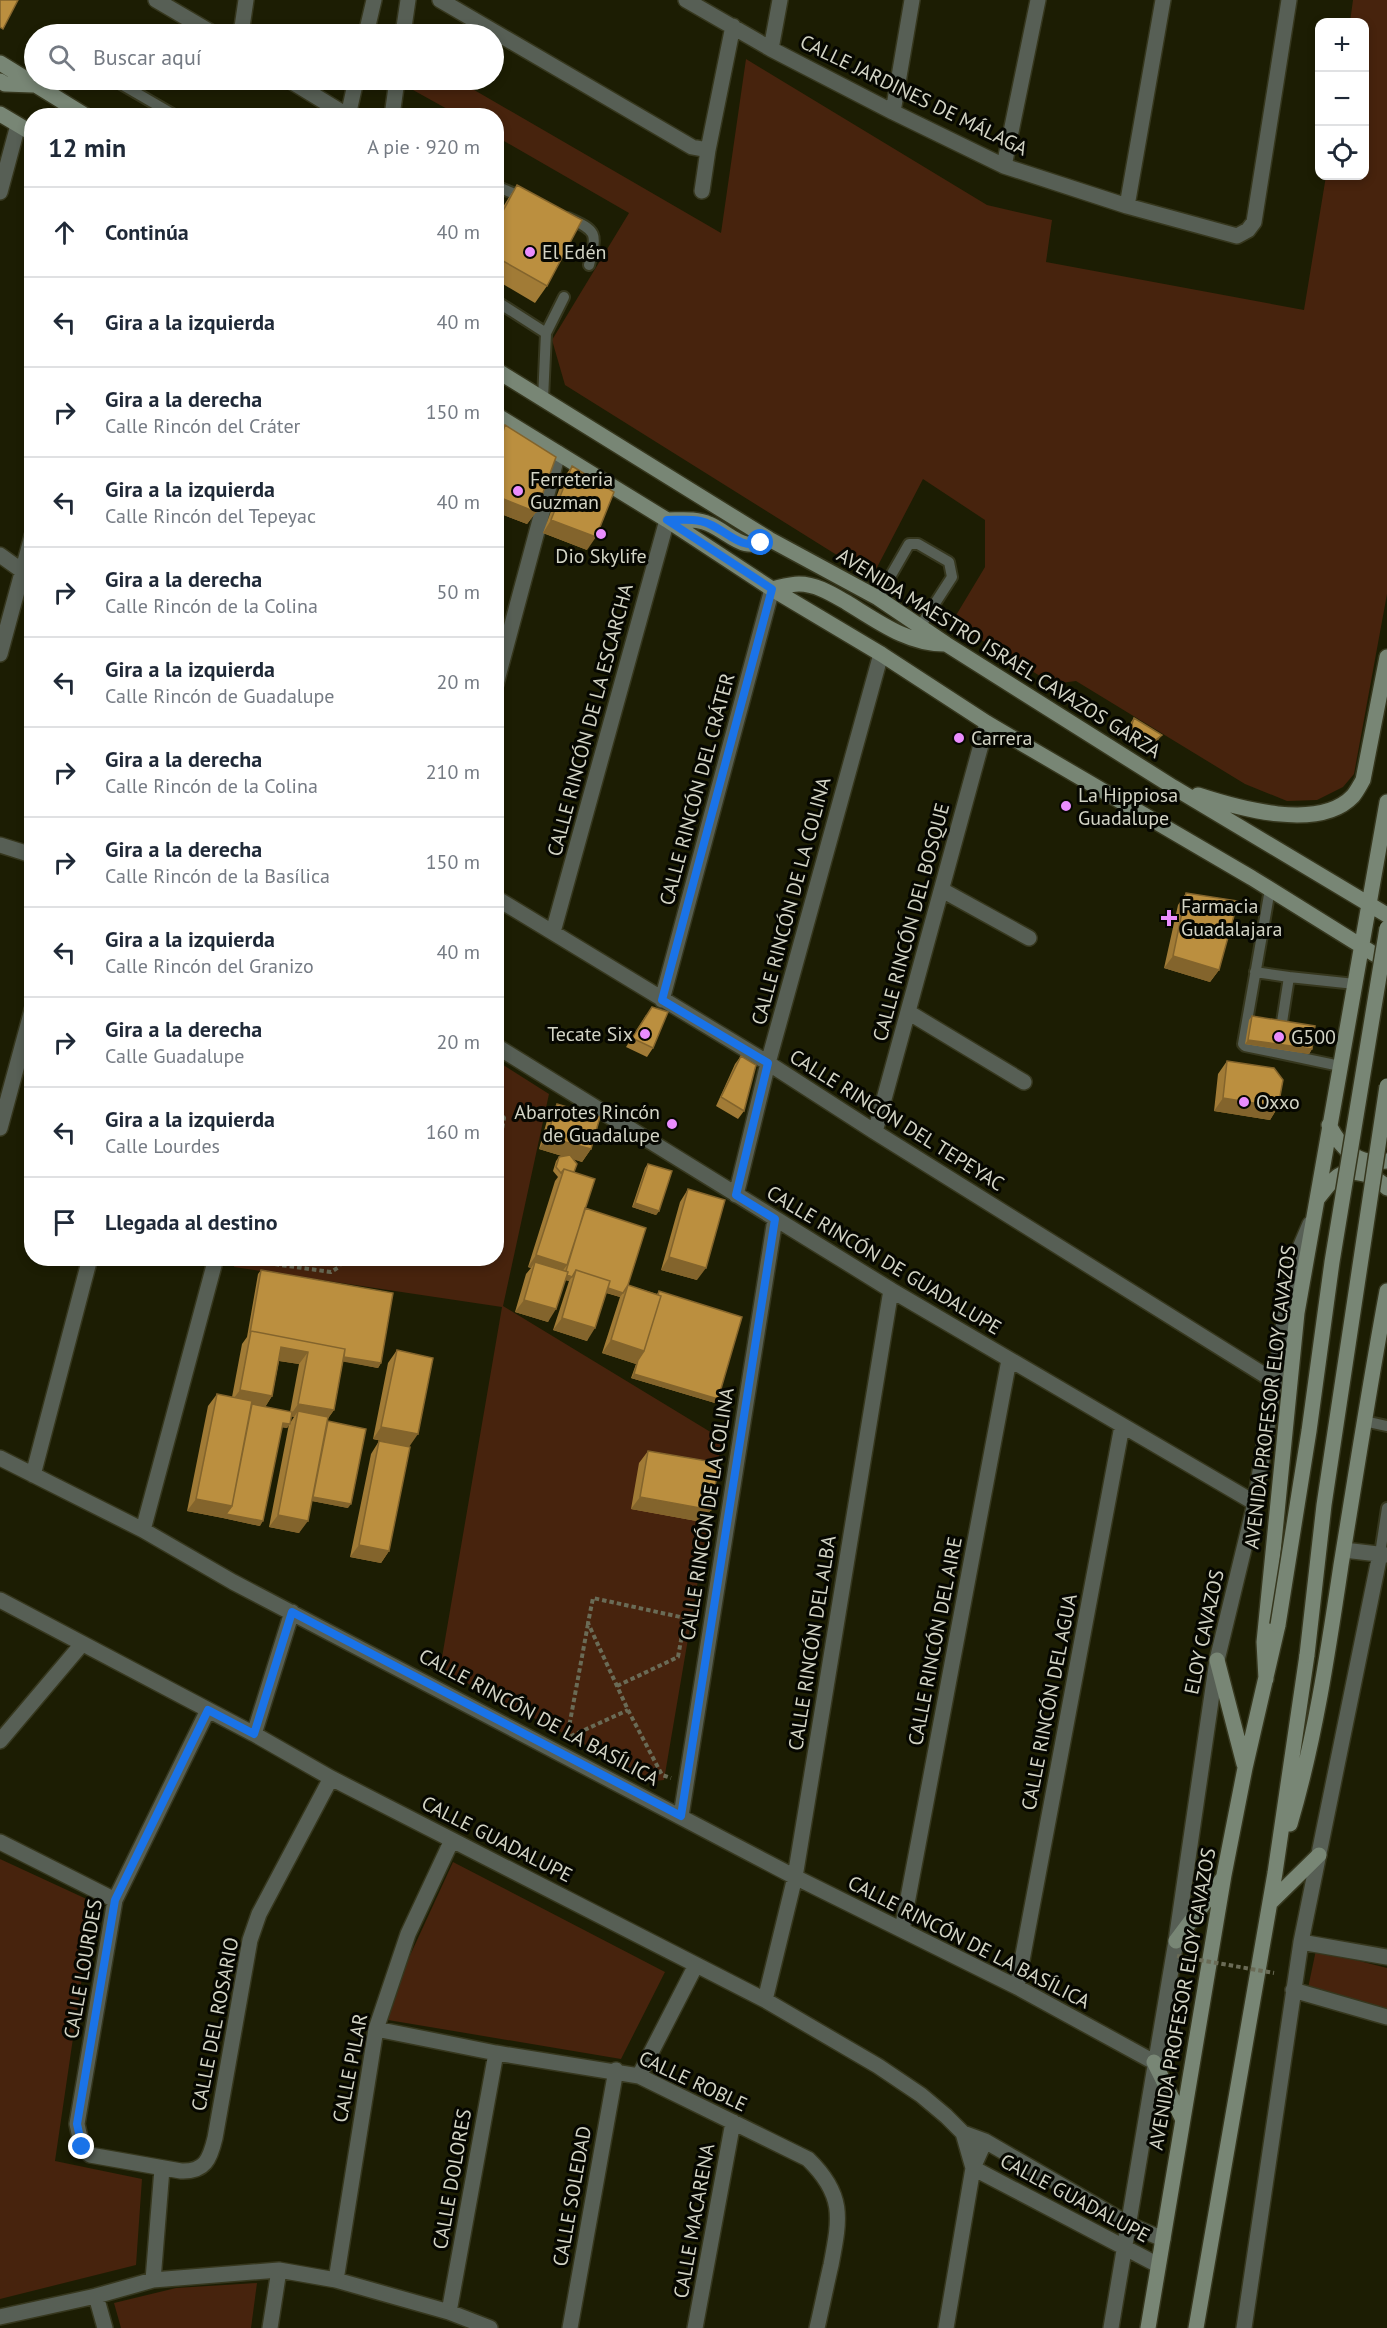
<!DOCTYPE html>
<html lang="es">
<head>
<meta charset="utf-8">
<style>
  body { margin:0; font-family:"PT Sans",sans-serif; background:#f6f6f7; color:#1f2937 }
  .controls { position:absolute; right:18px; top:18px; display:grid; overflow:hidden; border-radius:12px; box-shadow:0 3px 9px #0003 }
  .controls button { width:54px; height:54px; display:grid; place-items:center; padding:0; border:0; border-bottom:2px solid #e0e1e3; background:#fff; color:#1f2937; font:30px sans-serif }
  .stop { position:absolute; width:18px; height:18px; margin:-14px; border:4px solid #1a73e8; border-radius:50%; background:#fff }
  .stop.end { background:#1a73e8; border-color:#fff; box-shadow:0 2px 6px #0008 }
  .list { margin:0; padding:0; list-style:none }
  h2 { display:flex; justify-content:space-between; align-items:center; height:78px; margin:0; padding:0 24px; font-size:26px }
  h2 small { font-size:20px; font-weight:400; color:#747a83 }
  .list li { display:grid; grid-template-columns:39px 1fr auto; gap:18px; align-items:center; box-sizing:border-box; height:90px; padding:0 24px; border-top:2px solid #e0e1e3 }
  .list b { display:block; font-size:22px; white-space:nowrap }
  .list p { margin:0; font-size:20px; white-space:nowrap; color:#747a83 }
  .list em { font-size:20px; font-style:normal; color:#747a83 }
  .icon { flex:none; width:33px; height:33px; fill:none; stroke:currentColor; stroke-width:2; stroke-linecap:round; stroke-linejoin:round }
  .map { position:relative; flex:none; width:1387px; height:2328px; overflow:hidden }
  .search { position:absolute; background:#fff; box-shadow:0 3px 9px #0003; left:24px; top:24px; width:480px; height:66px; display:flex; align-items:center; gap:15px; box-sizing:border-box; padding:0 21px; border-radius:33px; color:#747a83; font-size:22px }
  .panel { position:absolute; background:#fff; box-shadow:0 3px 9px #0003; left:24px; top:108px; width:480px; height:1158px; border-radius:24px }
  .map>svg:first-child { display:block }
  .green { fill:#47230d }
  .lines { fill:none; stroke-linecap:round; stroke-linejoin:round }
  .service-casing { stroke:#36371e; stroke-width:14 }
  .minor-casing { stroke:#36371e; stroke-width:18 }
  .secondary-casing { stroke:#36371e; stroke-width:18 }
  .path { stroke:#6a6b56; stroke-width:4; stroke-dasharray:4.5 3; stroke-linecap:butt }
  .service { stroke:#575f55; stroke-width:10 }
  .minor { stroke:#575f55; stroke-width:15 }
  .secondary { stroke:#788675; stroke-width:15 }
  .secondary-bridge-casing { stroke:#36371e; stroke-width:18; stroke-linecap:butt }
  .path-bridge { stroke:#6a6b56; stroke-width:4; stroke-dasharray:4.5 3; stroke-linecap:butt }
  .secondary-bridge { stroke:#788675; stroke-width:15 }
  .wall { fill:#a17b36; fill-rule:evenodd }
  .shaded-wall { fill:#83642c }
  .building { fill:#bb8f3f; stroke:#83642c; stroke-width:1.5 }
  .route { stroke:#1a73e8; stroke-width:8 }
  .poi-dot { fill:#ea8dfd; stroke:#060701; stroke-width:2 }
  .labels { text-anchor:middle; stroke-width:6; stroke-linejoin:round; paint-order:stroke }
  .street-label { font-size:20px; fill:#d3d4c5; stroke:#060701 }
  .poi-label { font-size:20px; fill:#d3d4c5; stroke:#060701; text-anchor:start }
</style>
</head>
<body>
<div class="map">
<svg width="1387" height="2328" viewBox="0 0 1387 2328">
  <rect width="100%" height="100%" fill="#1c1d03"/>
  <!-- green -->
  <path class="green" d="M1353 0H1387V594L1354 774 1343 787 1317 800 1287 801 1245 784 1076 681 1053 684 952 622 985 567V520L923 479 872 577 565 385 552 340 629 213 497 137 496 116 458 115 413 90 414 80H457L721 233 746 59 987 205 1052 220 1046 262 1304 310 1326 176H1364V22H1350Z
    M497 1061 549 1094 503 1306 722 1439 664 1780 655 1781 440 1669 502 1307 234 1267 236 1258H496Z
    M0 1859 93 1902 55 2161 142 2179 136 2265 0 2299Z
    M453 1862 665 1972 621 2059 388 2020 401 1975Z
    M1316 1950 1387 1968V2012L1308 1988Z
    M257 2283 251 2328H121L114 2303 176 2288Z"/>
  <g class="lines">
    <defs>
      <path id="service" d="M114 80 176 116
        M496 186 524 198
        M568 218C598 231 597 233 589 265
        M496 301 546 333
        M543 399 546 333 564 297
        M878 598 909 544H918L949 562 952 577 921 625
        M1270 889 1243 1044 1245 1046 1340 1066
        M1255 972 1289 977
        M1280 1035 1289 977 1355 984
        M1364 1421 1387 1426
        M1380 1554 1387 1508"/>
      <path id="minor" d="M156 0 214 34
        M440 0 692 147 708 150
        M686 0 771 49 893 112 1004 166 1127 206 1237 236 1248 230 1254 222 1289 0
        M241 34 246 0
        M366 34 374 0
        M403 34 408 0
        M771 49 780 0
        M289 80 348 116 356 80
        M893 112 912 0
        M392 116 397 80
        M1004 166 1038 0
        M702 191 708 150 733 26
        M0 192 18 125
        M1127 206 1163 0
        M0 555 32 578
        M0 654 32 536
        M496 684 558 453
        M0 845 32 855
        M942 890 1029 938
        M496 898 768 1063 875 1132 1274 1381
        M553 932 667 520
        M662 1000 772 589
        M908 1012 1024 1082
        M496 1046 891 1290 1255 1503
        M0 1128 32 1010
        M875 1132 987 723
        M736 1195 768 1063 881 654
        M0 1458 143 1530 233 1582 795 1877 1017 1987 1154 2062
        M33 1475 90 1258
        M143 1530 216 1258
        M1344 1550 1387 1555
        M0 1600 254 1734 331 1778 765 2000 878 2066 921 2095 946 2116 963 2133 985 2141 1130 2225 1163 2239
        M208 1710 115 1900 77 2124 82 2147 90 2155 181 2171C205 2172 210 2159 215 2138L250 1940 259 1914 331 1778
        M254 1734 292 1612
        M0 1741 82 1644
        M681 1816 775 1219
        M0 1842 115 1900
        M902 1930 1009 1360
        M1301 1942 1387 1957
        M1017 1987 1122 1426
        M1293 1990 1387 2017
        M765 2000 795 1877 891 1290
        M376 2029 496 2053 639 2076 808 2159C845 2195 840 2218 831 2265 826 2286 822 2307 817 2328
        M639 2076 696 1965
        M963 2133 973 2168 1158 2265
        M153 2280 162 2169
        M336 2280 376 2029 408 1934 452 1840
        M96 2296 105 2328
        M449 2312 496 2053
        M0 2317 96 2296 153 2280 279 2270 336 2280 449 2312 490 2328
        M270 2328 279 2270
        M570 2328 616 2070
        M695 2328 733 2122
        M946 2328 973 2168 985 2141
        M1111 2328 1176 1941 1217 1660 1255 1503 1288 1296 1299 1250 1310 1224
        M1244 2328 1301 1942 1380 1554"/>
      <path id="secondary" d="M0 63 86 116
        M0 81 5 84 33 85
        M0 114 32 133
        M496 370 769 539 878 598 946 644 1173 787 1387 915
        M496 415 667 520 772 589 881 654 987 723 1252 878 1387 962
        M667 520C680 520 697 518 709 524 732 534 743 554 769 539
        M772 589C781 587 790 584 799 584 816 584 832 594 846 602 877 621 909 645 946 644
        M1198 795C1238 808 1319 832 1353 796 1357 791 1360 785 1363 780L1387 657
        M1329 1125C1342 1150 1358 1166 1387 1161
        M1318 1198C1324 1191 1330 1182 1338 1176 1352 1167 1377 1176 1387 1188
        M1217 1660 1244 1764
        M1266 1679 1264 1642 1297 1313 1387 802
        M1290 1824C1315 1740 1328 1652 1341 1565 1356 1474 1370 1382 1387 1291
        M1270 1903 1319 1855
        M1176 1941 1223 1878
        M1154 2062 1182 2118
        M1148 2328 1224 1875 1245 1768 1278 1625
        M1196 2328 1275 1873 1307 1655"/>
    </defs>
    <!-- service casing -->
    <use href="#service" class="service-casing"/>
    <!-- minor casing -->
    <use href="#minor" class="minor-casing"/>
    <!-- secondary casing -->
    <use href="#secondary" class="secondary-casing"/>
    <!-- path -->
    <path class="path" d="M496 1103 504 1118 496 1164
      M271 1258 274 1264 331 1272 339 1267 342 1258
      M588 1624 567 1738 628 1710
      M617 1686 678 1657 685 1618 593 1598 588 1623 628 1710 662 1775 671 1778"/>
    <!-- service -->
    <use href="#service" class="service"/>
    <!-- minor -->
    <use href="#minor" class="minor"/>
    <!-- secondary -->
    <use href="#secondary" class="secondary"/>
    <defs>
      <path id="secondary-bridge" d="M1278 1625 1309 1431 1332 1262 1387 928
        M1307 1655 1324 1505 1387 1086"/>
    </defs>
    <!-- secondary-bridge casing -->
    <use href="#secondary-bridge" class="secondary-bridge-casing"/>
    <!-- path-bridge -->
    <path class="path-bridge" d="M1177 1956 1274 1973"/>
    <!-- secondary-bridge -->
    <use href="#secondary-bridge" class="secondary-bridge"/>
  </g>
  <!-- wall -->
  <path class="wall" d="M517 185 547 286 535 303 496 280V219L506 202Z
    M505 425 536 512 527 524 496 512V436Z
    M572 466 587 550 543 533 563 479Z
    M1134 718 1159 739 1150 746 1128 731 1131 722Z
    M1186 893 1219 970 1210 982 1164 968 1178 905Z
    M646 1015 653 1048 647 1057 626 1047Z
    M1252 1016 1312 1049 1309 1054 1245 1044 1249 1020Z
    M741 1056 744 1111 738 1119 716 1106 735 1064Z
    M1227 1061 1278 1107 1270 1120 1214 1111 1218 1074Z
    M557 1104 591 1149 582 1162 574 1159V1172L585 1208 628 1285 657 1294 659 1291 715 1403 631 1378 636 1364 602 1353 620 1297 606 1293 587 1341 553 1330 569 1281 565 1280 548 1322 515 1312 526 1274 531 1268 528 1267 555 1181 558 1177 553 1171 556 1161 559 1157 562 1156 539 1149 548 1117Z
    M648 1164 659 1211 656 1215 632 1207 645 1168Z
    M688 1189 697 1280 661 1270 680 1202Z
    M261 1270 381 1363 378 1368 343 1361 334 1410 328 1418V1421L348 1508 312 1501 299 1533 269 1527 289 1424 287 1428 282 1427 260 1526 223 1518V1517V1518L187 1511 208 1406 217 1394 232 1397 242 1344 247 1337 258 1274ZM279 1361 299 1364 290 1412 265 1407 272 1396ZM291 1416 294 1417 290 1423Z
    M397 1350 409 1447 373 1439 388 1363Z
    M379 1441 389 1551 381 1563 350 1557 371 1454Z
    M648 1451 711 1510 702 1522 631 1509 639 1463Z"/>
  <!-- shaded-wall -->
  <path class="shaded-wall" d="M496 496 536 512 527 524 496 512Z
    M551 520 596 537 587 550 543 533Z
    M1162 735 1159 739 1150 746 1153 742Z
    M1173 956 1219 970 1210 982 1164 968Z
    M1248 1040 1312 1049 1309 1054 1245 1044Z
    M1223 1098 1278 1107 1270 1120 1214 1111Z
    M547 1137 591 1149 582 1162 539 1149Z
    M635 1203 659 1211 656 1215 632 1207Z
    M536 1255 567 1265 558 1277 535 1262 531 1268 528 1267Z
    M669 1257 706 1268 697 1280 661 1270Z
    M564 1275 572 1277 569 1281 562 1279Z
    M574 1278 623 1293 620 1297 573 1282Z
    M524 1300 556 1309 548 1322 515 1312Z
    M562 1318 595 1328 587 1341 553 1330Z
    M249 1340 381 1363 378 1368 307 1355 308 1352 299 1364 273 1360Z
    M611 1340 644 1351 636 1364 602 1353Z
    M634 1374 718 1399 715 1403 631 1378Z
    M240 1390 272 1396 264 1409 231 1402Z
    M298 1404 334 1410 325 1423 298 1411 294 1417 290 1416Z
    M283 1423 290 1424 287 1428 280 1427Z
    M381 1427 418 1434 409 1447 373 1439Z
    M310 1496 351 1504 348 1508 307 1500Z
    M640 1497 711 1510 702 1522 631 1509Z
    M196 1499 232 1506 223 1518 187 1511Z
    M226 1514 263 1521 260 1526 223 1518Z
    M278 1515 308 1521 299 1533 269 1527Z
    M359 1545 389 1551 381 1563 350 1557Z"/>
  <!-- building -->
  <path class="building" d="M0 0H18L3 29 0 27Z
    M517 185 582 220 547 286 496 257V224Z
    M505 425 556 457 536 512 496 496V455Z
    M572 466 614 492 596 537 551 520Z
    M1134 718 1162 735 1153 742 1131 727Z
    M1186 893 1238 901 1219 970 1173 956Z
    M652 1007 668 1012 653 1048 632 1038Z
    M1252 1016 1315 1026 1312 1049 1248 1040Z
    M741 1056 756 1065 744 1111 721 1097Z
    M1227 1061 1274 1068 1283 1080 1278 1107 1223 1098Z
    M557 1104 600 1117 591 1149 547 1137Z
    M570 1155 577 1164 574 1172 564 1169 561 1173 556 1167 559 1157Z
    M648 1164 672 1171 659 1211 635 1203Z
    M564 1169 595 1179 567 1265 536 1255Z
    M688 1189 725 1200 706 1268 669 1257Z
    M585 1208 646 1228 628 1285 623 1293 608 1288 610 1281 576 1270 572 1277 567 1275 568 1272 566 1271Z
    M535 1262 568 1272 556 1309 524 1300Z
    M261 1270 393 1293 381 1363 344 1357 345 1349 251 1331 250 1333Z
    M576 1270 610 1281 595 1328 562 1318Z
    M628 1285 661 1296 644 1351 611 1340Z
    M659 1291 742 1317 718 1399 634 1374 638 1360 644 1351 661 1296 658 1295Z
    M251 1331 345 1349 334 1410 298 1404 308 1352 281 1347 272 1396 240 1390Z
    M397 1350 433 1358 418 1434 381 1427Z
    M217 1394 252 1401 232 1506 196 1499Z
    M252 1404 292 1412 290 1424 283 1423 263 1521 226 1514 232 1506Z
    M298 1411 328 1417 308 1521 278 1515Z
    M328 1421 366 1429 351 1504 313 1497Z
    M379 1441 410 1447 389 1551 359 1545Z
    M648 1451 719 1463 711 1510 640 1497Z"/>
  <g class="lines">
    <!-- route -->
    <path class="route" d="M82 2147 77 2124 115 1900 208 1710 254 1734 292 1612 681 1816 775 1219 736 1195 768 1063 662 1000 772 589 667 520C680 520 697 518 709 524 728 532 740 549 761 543"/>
  </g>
  <!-- markers -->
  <g class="poi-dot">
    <circle cx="530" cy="252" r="6"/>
    <circle cx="518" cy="491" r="6"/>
    <circle cx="601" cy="534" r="6"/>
    <circle cx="959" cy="738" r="6"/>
    <circle cx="1066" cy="806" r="6"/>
    <path d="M1166 909h6v6h6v6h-6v6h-6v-6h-6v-6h6z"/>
    <circle cx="645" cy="1034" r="6"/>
    <circle cx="1279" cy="1037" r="6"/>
    <circle cx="1244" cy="1102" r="6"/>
    <circle cx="672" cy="1124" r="6"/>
  </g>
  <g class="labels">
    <!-- street labels -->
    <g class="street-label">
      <text transform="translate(914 95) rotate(26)" y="7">CALLE JARDINES DE MÁLAGA</text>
      <text transform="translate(999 653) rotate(32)" y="7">AVENIDA MAESTRO ISRAEL CAVAZOS GARZA</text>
      <text transform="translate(590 720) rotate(-75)" y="7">CALLE RINCÓN DE LA ESCARCHA</text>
      <text transform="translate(697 789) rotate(-75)" y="7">CALLE RINCÓN DEL CRÁTER</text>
      <text transform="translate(791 901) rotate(-75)" y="7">CALLE RINCÓN DE LA COLINA</text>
      <text transform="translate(911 922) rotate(-75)" y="7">CALLE RINCÓN DEL BOSQUE</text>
      <text transform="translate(897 1120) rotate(32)" y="7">CALLE RINCÓN DEL TEPEYAC</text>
      <text transform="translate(884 1260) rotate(31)" y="7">CALLE RINCÓN DE GUADALUPE</text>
      <text transform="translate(1270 1397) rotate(-83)" y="7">AVENIDA PROFESOR ELOY CAVAZOS</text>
      <text transform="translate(707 1514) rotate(-81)" y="7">CALLE RINCÓN DE LA COLINA</text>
      <text transform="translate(1204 1632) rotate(-78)" y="7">ELOY CAVAZOS</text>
      <text transform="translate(935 1641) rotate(-79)" y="7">CALLE RINCÓN DEL AIRE</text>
      <text transform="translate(812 1643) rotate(-81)" y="7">CALLE RINCÓN DEL ALBA</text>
      <text transform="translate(1049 1702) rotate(-79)" y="7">CALLE RINCÓN DEL AGUA</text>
      <text transform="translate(539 1717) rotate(28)" y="7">CALLE RINCÓN DE LA BASÍLICA</text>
      <text transform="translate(497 1839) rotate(27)" y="7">CALLE GUADALUPE</text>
      <text transform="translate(969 1942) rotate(27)" y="7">CALLE RINCÓN DE LA BASÍLICA</text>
      <text transform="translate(83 1969) rotate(-80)" y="7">CALLE LOURDES</text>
      <text transform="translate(1182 1999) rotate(-80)" y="7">AVENIDA PROFESOR ELOY CAVAZOS</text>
      <text transform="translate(215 2024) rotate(-79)" y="7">CALLE DEL ROSARIO</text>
      <text transform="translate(350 2068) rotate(-79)" y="7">CALLE PILAR</text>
      <text transform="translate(693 2081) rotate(25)" y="7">CALLE ROBLE</text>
      <text transform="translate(452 2179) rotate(-80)" y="7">CALLE DOLORES</text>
      <text transform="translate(572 2196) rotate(-80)" y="7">CALLE SOLEDAD</text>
      <text transform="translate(1075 2198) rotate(28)" y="7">CALLE GUADALUPE</text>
      <text transform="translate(694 2221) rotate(-80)" y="7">CALLE MACARENA</text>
    </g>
    <!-- poi labels -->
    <g class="poi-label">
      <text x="542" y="259">El Edén</text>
      <text x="530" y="486">Ferreteria<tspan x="530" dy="23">Guzman</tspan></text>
      <text x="601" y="563" text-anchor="middle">Dio Skylife</text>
      <text x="971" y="745">Carrera</text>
      <text x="1078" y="802">La Hippiosa<tspan x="1078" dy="23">Guadalupe</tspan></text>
      <text x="1181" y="913">Farmacia<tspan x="1181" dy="23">Guadalajara</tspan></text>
      <text x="633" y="1041" text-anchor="end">Tecate Six</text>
      <text x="1291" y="1044">G500</text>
      <text x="1256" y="1109">Oxxo</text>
      <text x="660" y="1119" text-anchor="end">Abarrotes Rincón<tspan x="660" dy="23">de Guadalupe</tspan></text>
    </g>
  </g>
</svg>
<div class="controls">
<button>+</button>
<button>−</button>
<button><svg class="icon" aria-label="locate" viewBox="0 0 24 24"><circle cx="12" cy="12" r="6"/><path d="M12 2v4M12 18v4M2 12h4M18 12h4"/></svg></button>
</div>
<div class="stop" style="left:761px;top:543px"></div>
<div class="stop end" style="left:82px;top:2147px"></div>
<div class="search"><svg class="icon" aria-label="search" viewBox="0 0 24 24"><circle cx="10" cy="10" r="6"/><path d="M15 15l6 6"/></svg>Buscar aquí</div>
<section class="panel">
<h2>12 min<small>A pie · 920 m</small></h2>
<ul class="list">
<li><svg class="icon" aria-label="ahead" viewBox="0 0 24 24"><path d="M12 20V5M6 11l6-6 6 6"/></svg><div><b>Continúa</b></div><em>40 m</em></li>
<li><svg class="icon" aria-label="left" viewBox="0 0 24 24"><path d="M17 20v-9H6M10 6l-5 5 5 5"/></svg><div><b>Gira a la izquierda</b></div><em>40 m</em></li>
<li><svg class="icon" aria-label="right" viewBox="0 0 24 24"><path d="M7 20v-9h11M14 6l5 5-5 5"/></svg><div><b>Gira a la derecha</b><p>Calle Rincón del Cráter</p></div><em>150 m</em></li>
<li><svg class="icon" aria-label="left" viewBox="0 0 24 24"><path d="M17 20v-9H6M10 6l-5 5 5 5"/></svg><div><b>Gira a la izquierda</b><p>Calle Rincón del Tepeyac</p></div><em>40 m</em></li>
<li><svg class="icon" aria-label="right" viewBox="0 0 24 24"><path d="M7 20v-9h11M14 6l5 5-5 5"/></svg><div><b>Gira a la derecha</b><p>Calle Rincón de la Colina</p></div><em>50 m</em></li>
<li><svg class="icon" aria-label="left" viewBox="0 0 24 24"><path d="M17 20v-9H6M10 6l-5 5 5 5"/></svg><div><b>Gira a la izquierda</b><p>Calle Rincón de Guadalupe</p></div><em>20 m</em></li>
<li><svg class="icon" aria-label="right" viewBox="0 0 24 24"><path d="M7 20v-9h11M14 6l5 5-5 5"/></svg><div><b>Gira a la derecha</b><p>Calle Rincón de la Colina</p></div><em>210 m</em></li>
<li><svg class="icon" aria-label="right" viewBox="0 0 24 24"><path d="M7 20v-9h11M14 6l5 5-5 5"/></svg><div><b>Gira a la derecha</b><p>Calle Rincón de la Basílica</p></div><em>150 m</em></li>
<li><svg class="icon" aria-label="left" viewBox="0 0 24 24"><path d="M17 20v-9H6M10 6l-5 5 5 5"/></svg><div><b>Gira a la izquierda</b><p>Calle Rincón del Granizo</p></div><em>40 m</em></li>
<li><svg class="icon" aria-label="right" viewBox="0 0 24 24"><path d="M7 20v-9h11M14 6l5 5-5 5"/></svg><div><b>Gira a la derecha</b><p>Calle Guadalupe</p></div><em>20 m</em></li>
<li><svg class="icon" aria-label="left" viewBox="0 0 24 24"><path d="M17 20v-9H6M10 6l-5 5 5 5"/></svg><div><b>Gira a la izquierda</b><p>Calle Lourdes</p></div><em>160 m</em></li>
<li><svg class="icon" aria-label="arrive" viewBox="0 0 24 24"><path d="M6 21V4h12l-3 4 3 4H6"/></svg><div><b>Llegada al destino</b></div></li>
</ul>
</section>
</div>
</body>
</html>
